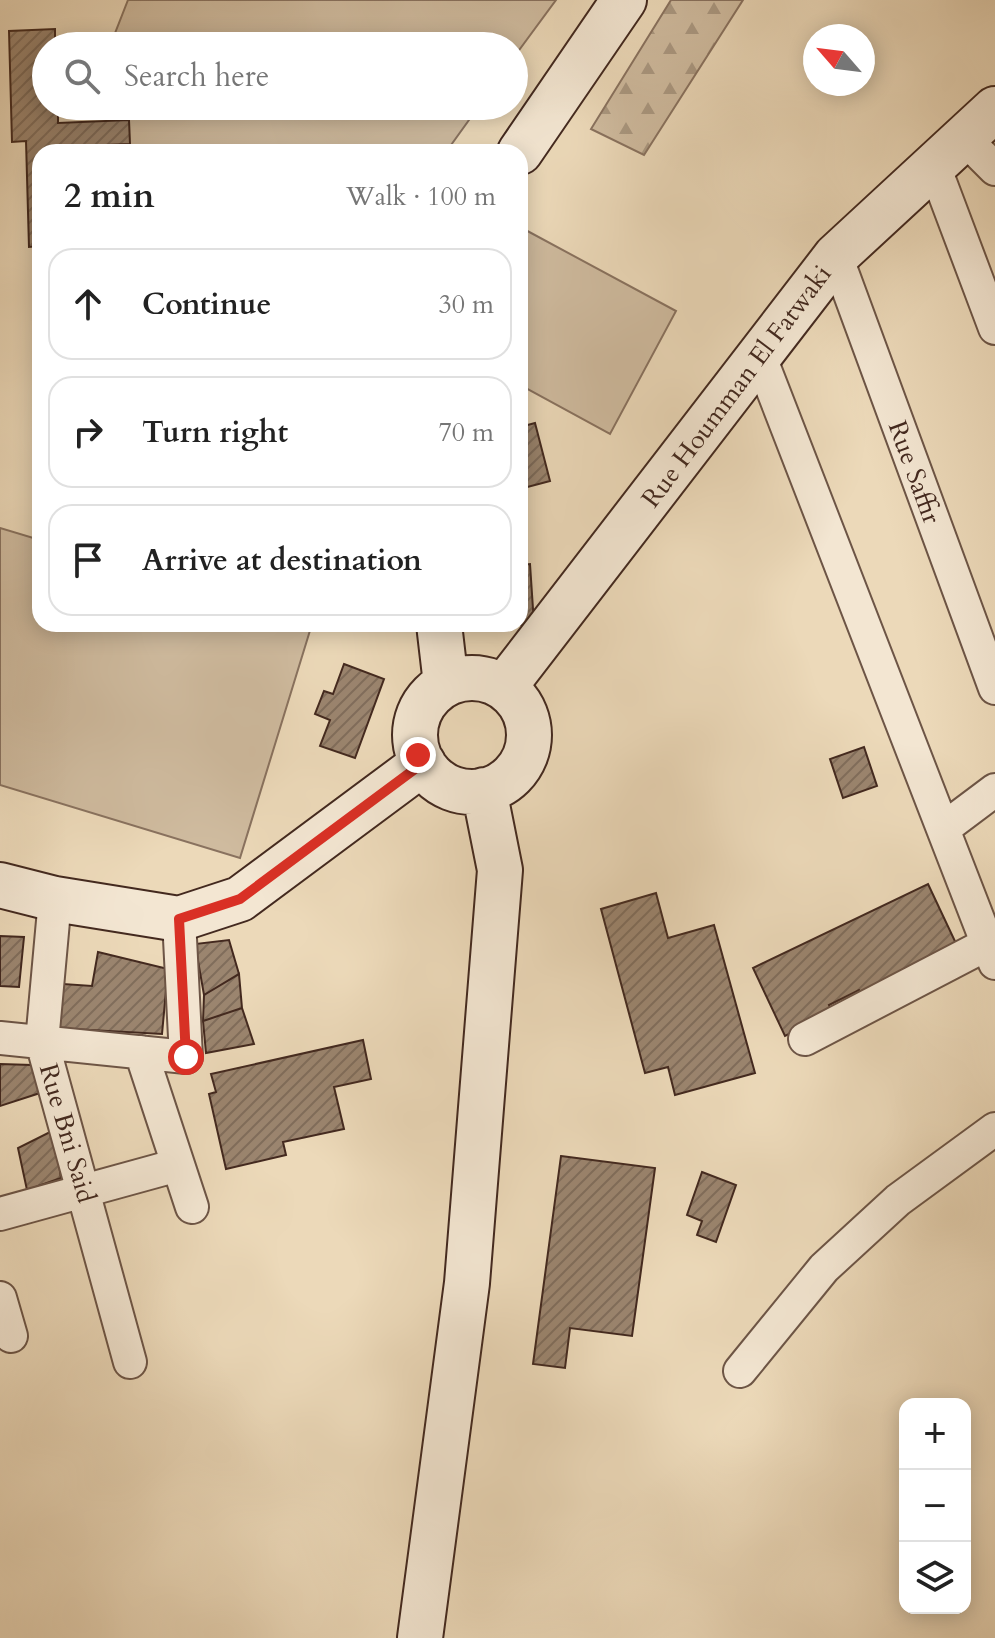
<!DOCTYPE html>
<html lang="en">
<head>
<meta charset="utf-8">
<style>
  body { margin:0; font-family:Cardo,serif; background:#f2f2f2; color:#222 }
  .controls { position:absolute; right:24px; bottom:24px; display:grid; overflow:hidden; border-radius:16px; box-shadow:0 4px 20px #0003 }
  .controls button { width:72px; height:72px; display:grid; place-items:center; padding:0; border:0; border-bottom:2px solid #e0e0e0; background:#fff; color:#222; font:40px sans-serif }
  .compass { position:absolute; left:803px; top:24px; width:72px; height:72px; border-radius:50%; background:#fff; box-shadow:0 4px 20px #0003; rotate:298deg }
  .stop { position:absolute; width:24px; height:24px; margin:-18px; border:6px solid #d93025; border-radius:50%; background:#fff }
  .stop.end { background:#d93025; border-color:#fff; box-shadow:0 2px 8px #0008 }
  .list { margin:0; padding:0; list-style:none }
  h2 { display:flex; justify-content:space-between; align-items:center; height:104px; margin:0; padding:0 32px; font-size:34px }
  h2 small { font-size:26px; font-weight:400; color:#767676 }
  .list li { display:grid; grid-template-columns:52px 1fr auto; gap:24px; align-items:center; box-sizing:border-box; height:112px; margin:0 16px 16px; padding:0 16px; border:2px solid #e0e0e0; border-radius:24px }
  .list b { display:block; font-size:30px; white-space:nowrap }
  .list em { font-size:26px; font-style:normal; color:#767676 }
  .icon { flex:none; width:44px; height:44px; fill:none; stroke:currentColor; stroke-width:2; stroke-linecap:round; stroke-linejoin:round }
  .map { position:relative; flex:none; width:995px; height:1638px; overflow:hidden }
  .search { position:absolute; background:#fff; box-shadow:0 4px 20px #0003; left:32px; top:32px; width:496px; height:88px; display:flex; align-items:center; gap:20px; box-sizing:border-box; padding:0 28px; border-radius:44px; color:#767676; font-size:30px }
  .panel { position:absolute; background:#fff; box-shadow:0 4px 20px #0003; left:32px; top:144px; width:496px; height:488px; border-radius:24px }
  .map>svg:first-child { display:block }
  .green { fill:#cfbb9f; stroke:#89725f; stroke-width:2 }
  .forest { fill:url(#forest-firs); stroke:#89725f; stroke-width:2 }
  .building { fill:url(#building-hatch); stroke:#43291f; stroke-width:2 }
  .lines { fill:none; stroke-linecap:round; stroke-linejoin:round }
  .street-casing { stroke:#6d5546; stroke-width:36 }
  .secondary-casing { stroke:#43291f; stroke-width:48 }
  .street { stroke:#f3e6d2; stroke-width:32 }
  .secondary { stroke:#f3e6d2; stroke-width:44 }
  .route { stroke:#d93025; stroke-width:10 }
  .labels { text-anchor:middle; stroke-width:8; stroke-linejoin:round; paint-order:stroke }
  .street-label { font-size:26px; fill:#43291f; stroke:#f3e6d2 }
</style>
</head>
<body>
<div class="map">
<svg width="995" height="1638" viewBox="0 0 995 1638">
  <defs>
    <pattern id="forest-firs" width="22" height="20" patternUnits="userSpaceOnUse" patternTransform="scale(2)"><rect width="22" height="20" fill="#cfbb9f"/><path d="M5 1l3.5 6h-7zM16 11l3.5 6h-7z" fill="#aa9881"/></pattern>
    <pattern id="building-hatch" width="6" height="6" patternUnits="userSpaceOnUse" patternTransform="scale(2)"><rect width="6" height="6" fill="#9b856f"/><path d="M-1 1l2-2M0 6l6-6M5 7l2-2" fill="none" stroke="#806d5b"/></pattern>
  </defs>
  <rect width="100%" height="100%" fill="#ecd9b9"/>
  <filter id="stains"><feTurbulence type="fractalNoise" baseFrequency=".0025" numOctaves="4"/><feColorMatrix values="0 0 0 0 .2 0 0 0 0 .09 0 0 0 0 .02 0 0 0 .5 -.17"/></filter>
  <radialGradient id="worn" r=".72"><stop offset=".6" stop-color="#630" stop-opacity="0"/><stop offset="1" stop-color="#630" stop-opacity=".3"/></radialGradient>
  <!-- green -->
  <path class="green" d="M128 0H556L514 57V46H110Z
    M103 106H479L446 152H125Z
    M520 227 676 311 610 434 520 385Z
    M0 528 40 540V624H312L240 858 0 785Z"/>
  <!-- forest -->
  <path class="forest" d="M671 0H743L644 155 591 129Z"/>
  <!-- building -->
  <path class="building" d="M55 29V46H46V106H58V123L129 120 130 144 82 146 83 152H40V246L29 247 26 141 12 142 9 31Z
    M535 423 550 481 520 489V427Z
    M520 514 527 515 524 555H520Z
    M530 564 534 624 478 628V624H520V565Z
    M344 664 384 679 355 758 320 746 330 720 315 714 324 691 333 694Z
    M864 747 877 786 843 798 830 759Z
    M928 884 961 954 864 1000 859 990 829 1005 833 1013 785 1036 753 968Z
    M656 893 668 938 714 925 755 1073 675 1095 668 1067 645 1073 601 909Z
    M0 936 24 937 19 987 0 986Z
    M229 940 239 974 204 995 195 944Z
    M98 952 168 969 162 1034 54 1028 49 983 92 986Z
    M239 974 242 1008 203 1021 204 995Z
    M242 1008 254 1044 206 1053 203 1021Z
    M363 1040 371 1079 334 1087 344 1129 283 1142 286 1155 226 1169 209 1094 216 1092 211 1074Z
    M0 1064 32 1065 40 1093 0 1106Z
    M54 1130 61 1178 27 1190 18 1148Z
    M561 1156 655 1168 632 1336 570 1328 565 1368 533 1364Z
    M702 1172 736 1185 716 1242 697 1235 702 1221 687 1215Z"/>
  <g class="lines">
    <defs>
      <path id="street" d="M964 138 995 169
        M934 166 995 328
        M836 256 995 688
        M760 357 995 963
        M943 829 995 790
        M55 899 42 1042 130 1362
        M0 1038 186 1057 179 919
        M805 1039 995 940
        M141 1052 192 1207
        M0 1214 178 1165
        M0 1298 11 1336
        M740 1371 824 1268 898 1200 995 1129"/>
      <path id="secondary" d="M520 152 624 0
        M439 624 446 684
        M415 735a57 57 0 1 1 114 0a57 57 0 1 1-114 0Z
        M504 687 836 256 995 109
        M0 885 55 899 179 919 240 899 423 763
        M420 1638 467 1283 500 870 484 790"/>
    </defs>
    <!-- street casing -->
    <use href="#street" class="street-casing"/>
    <!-- secondary casing -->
    <use href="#secondary" class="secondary-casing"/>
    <!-- street -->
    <use href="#street" class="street"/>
    <!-- secondary -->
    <use href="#secondary" class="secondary"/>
  </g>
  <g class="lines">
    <!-- route -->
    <path class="route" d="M186 1057 179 919 240 899 423 763 418 755"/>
  </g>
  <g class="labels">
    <!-- street labels -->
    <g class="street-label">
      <text transform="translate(736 386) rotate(-53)" y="9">Rue Houmman El Fatwaki</text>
      <text transform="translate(915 472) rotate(70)" y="9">Rue Saffir</text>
      <text transform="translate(68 1133) rotate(74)" y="9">Rue Bni Said</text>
    </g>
  </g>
  <rect width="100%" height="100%" filter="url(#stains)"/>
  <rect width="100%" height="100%" fill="url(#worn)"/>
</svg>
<div class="controls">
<button>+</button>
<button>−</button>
<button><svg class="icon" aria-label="layers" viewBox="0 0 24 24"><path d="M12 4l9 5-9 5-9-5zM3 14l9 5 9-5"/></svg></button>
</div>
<svg class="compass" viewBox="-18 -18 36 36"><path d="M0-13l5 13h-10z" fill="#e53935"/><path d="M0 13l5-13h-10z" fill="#767676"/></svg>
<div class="stop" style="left:186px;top:1057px"></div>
<div class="stop end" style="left:418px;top:755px"></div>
<div class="search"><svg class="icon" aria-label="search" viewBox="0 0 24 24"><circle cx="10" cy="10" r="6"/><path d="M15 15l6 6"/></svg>Search here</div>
<section class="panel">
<h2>2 min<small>Walk · 100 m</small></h2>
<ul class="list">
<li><svg class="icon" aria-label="ahead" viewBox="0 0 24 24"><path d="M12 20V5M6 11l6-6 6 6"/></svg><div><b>Continue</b></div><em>30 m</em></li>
<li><svg class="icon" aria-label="right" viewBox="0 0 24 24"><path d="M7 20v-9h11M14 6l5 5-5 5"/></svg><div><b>Turn right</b></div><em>70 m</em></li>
<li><svg class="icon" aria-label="arrive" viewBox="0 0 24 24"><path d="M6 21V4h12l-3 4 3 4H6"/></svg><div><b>Arrive at destination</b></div></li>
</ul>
</section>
</div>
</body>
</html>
